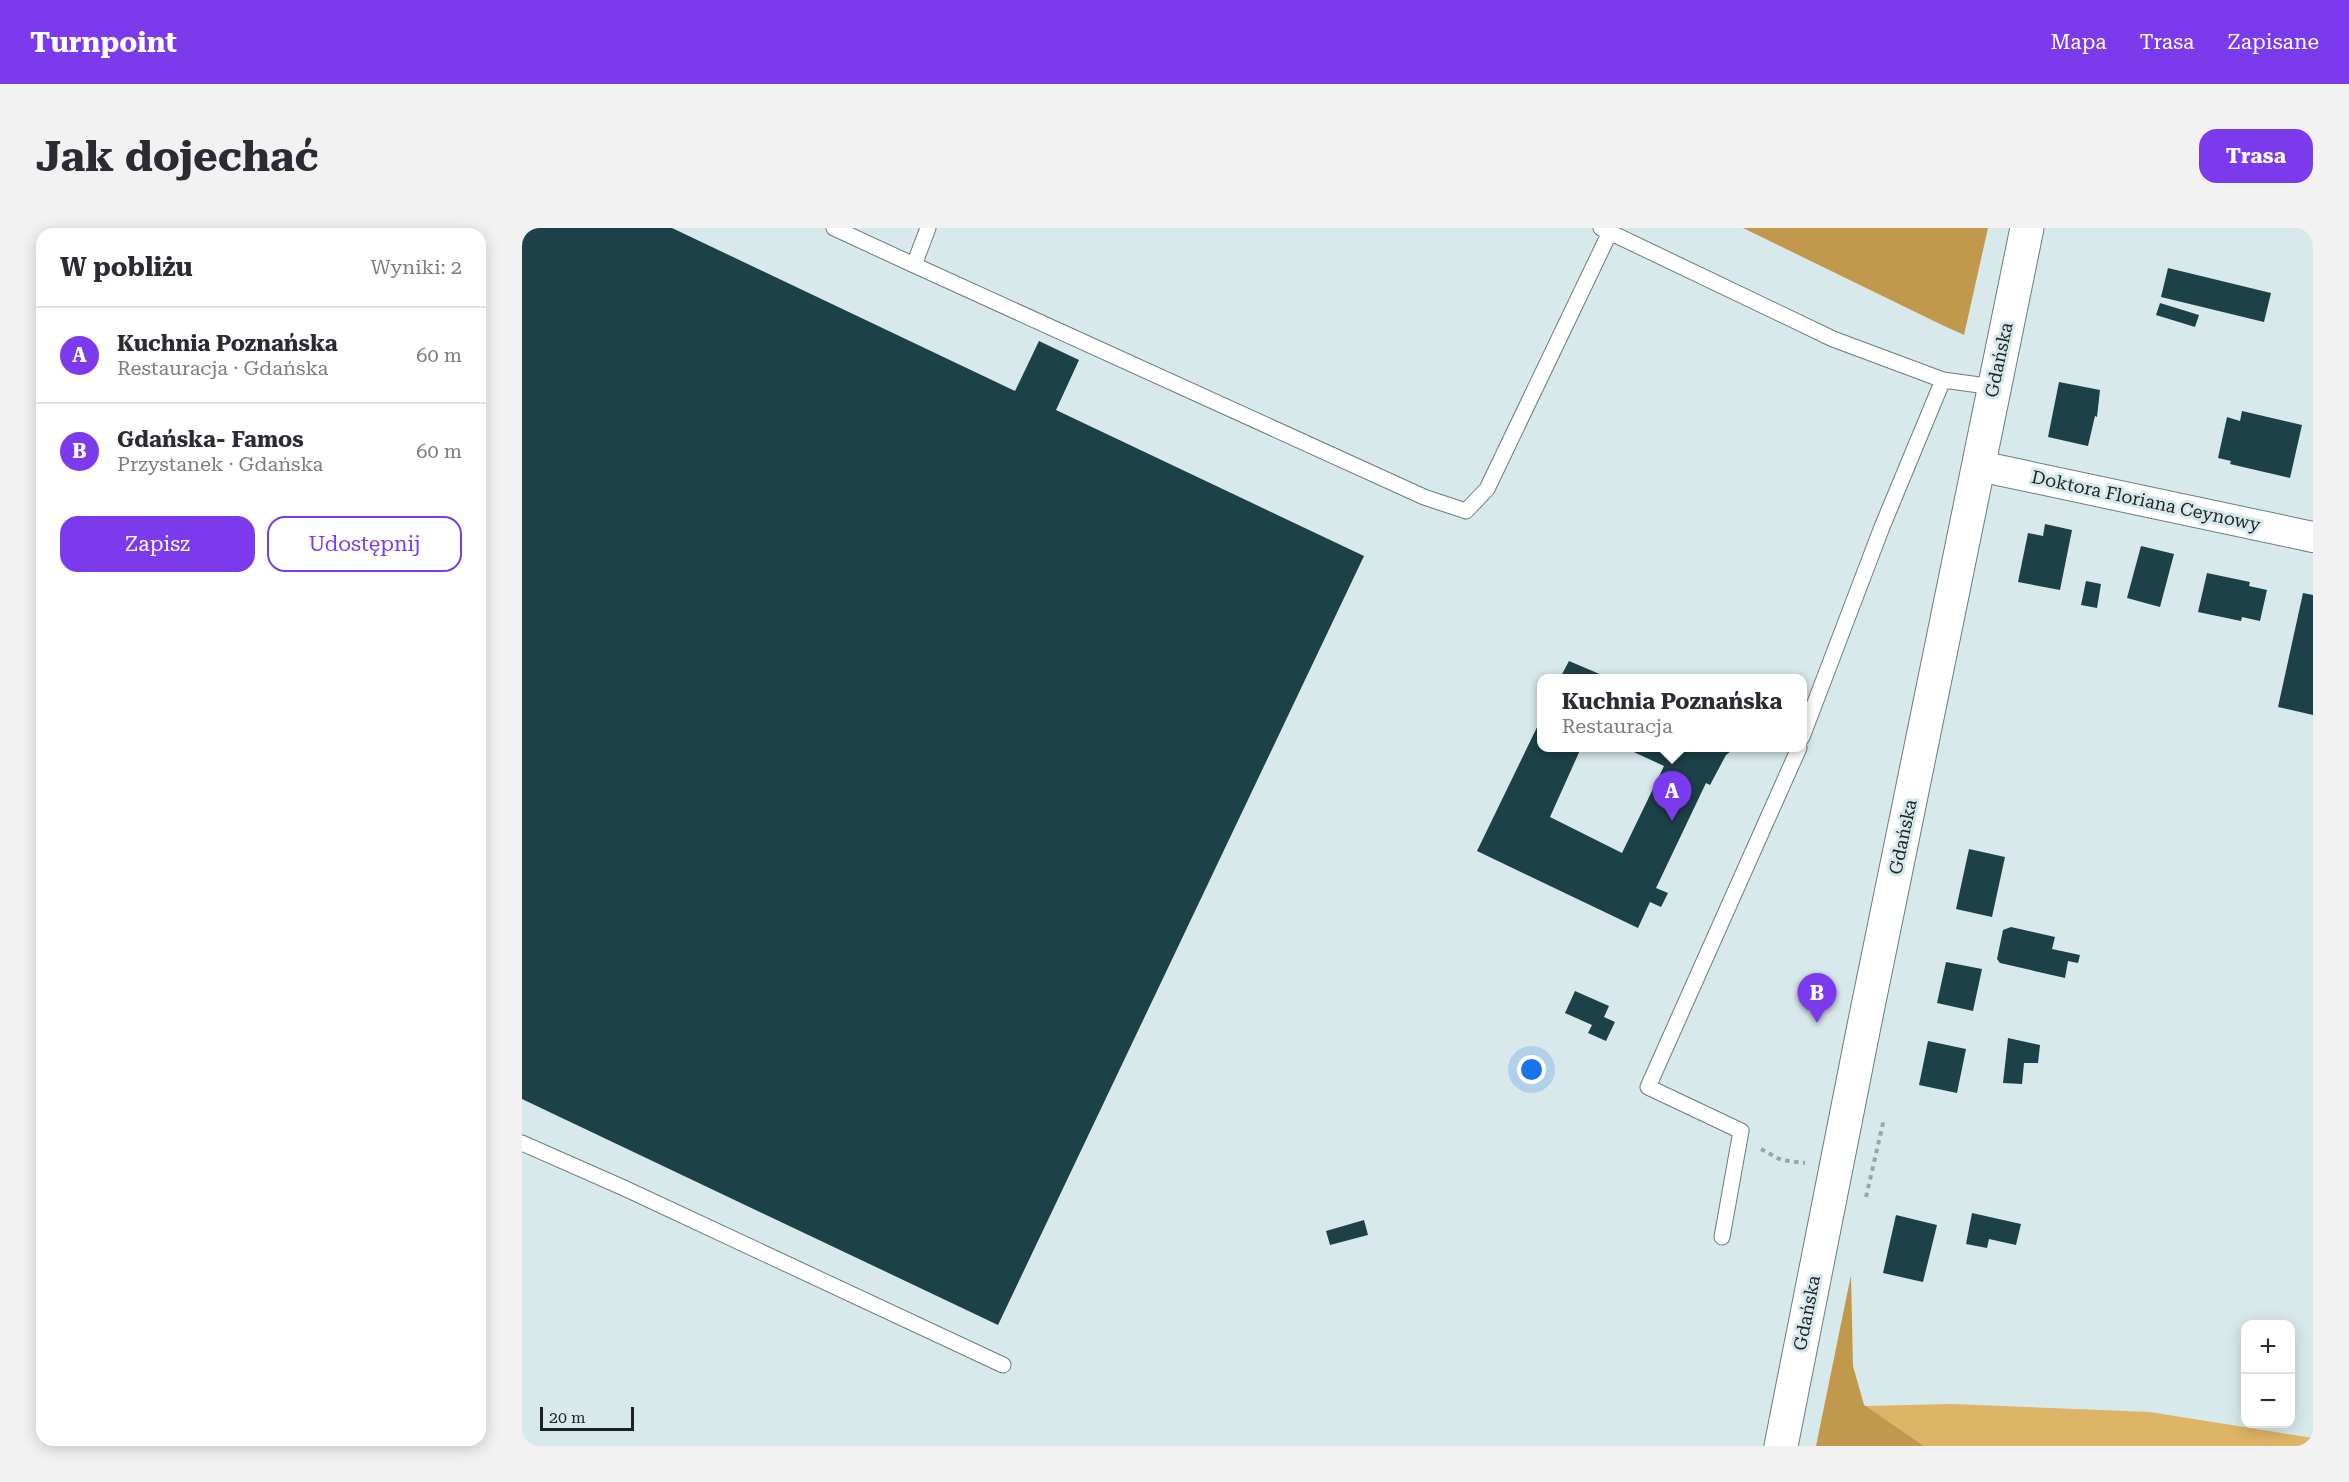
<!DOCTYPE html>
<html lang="pl">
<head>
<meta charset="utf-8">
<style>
  body { margin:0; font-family:"Roboto Serif",serif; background:#f2f2f3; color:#2b2b33 }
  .controls { position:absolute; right:18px; bottom:18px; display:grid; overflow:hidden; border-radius:12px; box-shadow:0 3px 15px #0003 }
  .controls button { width:54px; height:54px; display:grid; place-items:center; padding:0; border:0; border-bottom:2px solid #e1e1e2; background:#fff; color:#2b2b33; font:30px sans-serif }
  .scale { position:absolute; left:18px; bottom:15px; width:94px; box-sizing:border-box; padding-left:6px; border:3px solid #1d2324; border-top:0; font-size:16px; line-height:21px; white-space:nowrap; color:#1d2324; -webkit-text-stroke:4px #d8e9ec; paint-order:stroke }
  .you { position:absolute; left:1010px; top:842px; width:21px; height:21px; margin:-15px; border:4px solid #fff; border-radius:50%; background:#1a73e8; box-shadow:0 0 0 9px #1a73e833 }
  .badge { display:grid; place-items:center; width:39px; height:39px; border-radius:50%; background:#7c3aed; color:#fff; font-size:20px; font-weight:700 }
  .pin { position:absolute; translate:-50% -50px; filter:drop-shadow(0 2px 3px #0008) }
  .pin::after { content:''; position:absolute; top:32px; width:21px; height:18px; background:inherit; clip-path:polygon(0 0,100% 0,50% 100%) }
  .popup { position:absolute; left:1015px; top:446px; width:270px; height:78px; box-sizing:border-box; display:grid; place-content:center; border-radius:12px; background:#fff; filter:drop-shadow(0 2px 4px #0005); font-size:20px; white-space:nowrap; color:#7c7c81 }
  .popup b { font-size:22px; color:#2b2b33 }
  .popup::after { content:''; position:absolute; left:50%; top:100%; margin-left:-12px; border:12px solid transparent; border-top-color:#fff }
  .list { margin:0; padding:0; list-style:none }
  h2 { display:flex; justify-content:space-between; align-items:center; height:78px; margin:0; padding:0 24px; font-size:26px }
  h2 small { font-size:20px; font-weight:400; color:#7c7c81 }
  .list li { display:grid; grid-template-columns:39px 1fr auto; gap:18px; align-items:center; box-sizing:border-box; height:96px; padding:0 24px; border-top:2px solid #e1e1e2 }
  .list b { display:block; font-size:22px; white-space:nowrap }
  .list p { margin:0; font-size:20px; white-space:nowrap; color:#7c7c81 }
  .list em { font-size:20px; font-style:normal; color:#7c7c81 }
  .actions { display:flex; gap:12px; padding:18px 24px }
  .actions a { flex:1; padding:14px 0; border:2px solid #7c3aed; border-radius:18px; text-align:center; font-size:21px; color:#7c3aed }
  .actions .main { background:#7c3aed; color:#fff }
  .map { position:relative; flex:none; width:1791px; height:1218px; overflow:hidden; border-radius:18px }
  header { display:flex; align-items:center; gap:36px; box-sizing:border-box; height:84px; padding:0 30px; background:#7c3aed; color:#fff }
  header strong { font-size:28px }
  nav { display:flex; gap:33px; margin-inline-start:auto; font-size:21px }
  .intro { display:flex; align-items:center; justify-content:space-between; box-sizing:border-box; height:144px; padding:0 36px }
  h1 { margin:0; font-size:42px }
  .button { padding:15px 27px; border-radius:18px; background:#7c3aed; color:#fff; font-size:21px; font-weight:700 }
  main { display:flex; gap:36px; padding:0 36px }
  aside { flex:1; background:#fff; border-radius:18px; box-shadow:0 3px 15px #0003 }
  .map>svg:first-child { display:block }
  .green { fill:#deb467 }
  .forest { fill:#c2994c }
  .building { fill:#1d4148 }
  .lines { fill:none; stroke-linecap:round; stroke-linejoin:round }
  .service-casing { stroke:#6c7b7e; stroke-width:17 }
  .minor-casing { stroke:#6c7b7e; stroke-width:32 }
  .secondary-casing { stroke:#6c7b7e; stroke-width:35 }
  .path { stroke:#98a6a8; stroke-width:4; stroke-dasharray:4.5 4.5; stroke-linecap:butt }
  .service { stroke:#fff; stroke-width:15 }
  .minor { stroke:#fff; stroke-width:30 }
  .secondary { stroke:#fff; stroke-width:33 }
  .labels { text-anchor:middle; stroke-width:6; stroke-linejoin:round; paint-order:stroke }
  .street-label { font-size:18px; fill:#1d2324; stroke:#d8e9ec }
</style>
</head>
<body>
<header>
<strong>Turnpoint</strong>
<nav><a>Mapa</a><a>Trasa</a><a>Zapisane</a></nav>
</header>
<div class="intro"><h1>Jak dojechać</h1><a class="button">Trasa</a></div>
<main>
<aside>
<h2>W pobliżu<small>Wyniki: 2</small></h2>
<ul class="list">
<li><span class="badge">A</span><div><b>Kuchnia Poznańska</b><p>Restauracja · Gdańska</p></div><em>60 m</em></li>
<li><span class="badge">B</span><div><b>Gdańska- Famos</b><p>Przystanek · Gdańska</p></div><em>60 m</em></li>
</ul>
<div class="actions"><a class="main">Zapisz</a><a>Udostępnij</a></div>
</aside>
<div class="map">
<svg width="1791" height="1218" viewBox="0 0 1791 1218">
  <rect width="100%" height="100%" fill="#d8e9ec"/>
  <!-- green -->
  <path class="green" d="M1430 1176 1628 1184 1791 1210V1218H1402L1342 1178Z"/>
  <!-- forest -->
  <path class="forest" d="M1221 0H1466L1442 107 1420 97Z
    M1329 1047 1331 1138 1342 1177 1402 1218H1294Z"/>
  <!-- building -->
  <path class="building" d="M0 0H150L493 163 517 113 557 132 534 182 842 328 476 1097 0 871Z
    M1646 40 1749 65 1742 94 1639 69Z
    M1638 75 1677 87 1673 99 1634 87Z
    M1537 154 1578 162 1575 189 1573 188 1566 218 1526 209Z
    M1720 183 1780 197 1768 250 1708 236 1709 233 1696 230 1705 189 1718 193Z
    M1523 296 1550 302 1538 362 1496 354 1506 305 1521 308Z
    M1619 318 1652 326 1638 379 1605 370Z
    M1685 345 1728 354 1727 358 1745 362 1738 393 1720 389 1719 393 1676 384Z
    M1564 353 1579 356 1575 380 1559 377Z
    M1781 365 1791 367V487L1756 479Z
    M1047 433 1087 450H1038Z
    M1020 489V520H1059L1028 589 1100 625 1142 538 1103 520H1213L1204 527 1188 557 1184 555 1134 660 1146 665 1139 679 1128 674 1116 700 955 623Z
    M1447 621 1483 629 1470 689 1434 681Z
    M1489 699 1533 709 1530 721 1558 727 1556 735 1546 733 1543 750 1478 735 1475 731 1481 702Z
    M1424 734 1460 741 1451 783 1415 775Z
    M1053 763 1087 778 1082 789 1093 794 1084 813 1066 805 1070 797 1043 785Z
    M1486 810 1518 817 1516 835H1502L1500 856 1481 855Z
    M1406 813 1444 821 1435 865 1397 857Z
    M1450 985 1499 996 1494 1017 1467 1011 1465 1020 1444 1016Z
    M1374 987 1415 997 1401 1054 1361 1045Z
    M842 992 846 1007 808 1017 804 1003Z"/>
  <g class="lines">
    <defs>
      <path id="service" d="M312 0 392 37
        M406 0 392 37 902 269 944 283 965 261 1088 4
        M1079 0 1311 111 1421 152 1472 159
        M1280 509 1360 299 1421 152
        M0 915 102 960 481 1137
        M1200 1009 1219 903 1126 859 1277 520"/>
      <path id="minor" d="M1457 238 1791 309"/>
      <path id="secondary" d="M1259 1218 1342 798 1505 0"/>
    </defs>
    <!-- service casing -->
    <use href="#service" class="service-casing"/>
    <!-- minor casing -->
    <use href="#minor" class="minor-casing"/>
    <!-- secondary casing -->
    <use href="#secondary" class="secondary-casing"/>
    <!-- path -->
    <path class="path" d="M1239 921 1259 932 1283 935
      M1344 969 1362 891"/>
    <!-- service -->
    <use href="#service" class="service"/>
    <!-- minor -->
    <use href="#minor" class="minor"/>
    <!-- secondary -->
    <use href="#secondary" class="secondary"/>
  </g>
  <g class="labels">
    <!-- street labels -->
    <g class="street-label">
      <text transform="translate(1477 132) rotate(-78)" y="6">Gdańska</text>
      <text transform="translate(1624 273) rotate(12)" y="6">Doktora Floriana Ceynowy</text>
      <text transform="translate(1381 609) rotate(-78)" y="6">Gdańska</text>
      <text transform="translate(1285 1085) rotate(-79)" y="6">Gdańska</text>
    </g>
  </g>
</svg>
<div class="controls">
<button>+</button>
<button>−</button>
</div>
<div class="scale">20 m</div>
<div class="you"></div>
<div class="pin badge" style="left:1150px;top:593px">A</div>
<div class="popup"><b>Kuchnia Poznańska</b>Restauracja</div>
<div class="pin badge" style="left:1295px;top:795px">B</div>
</div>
</main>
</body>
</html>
